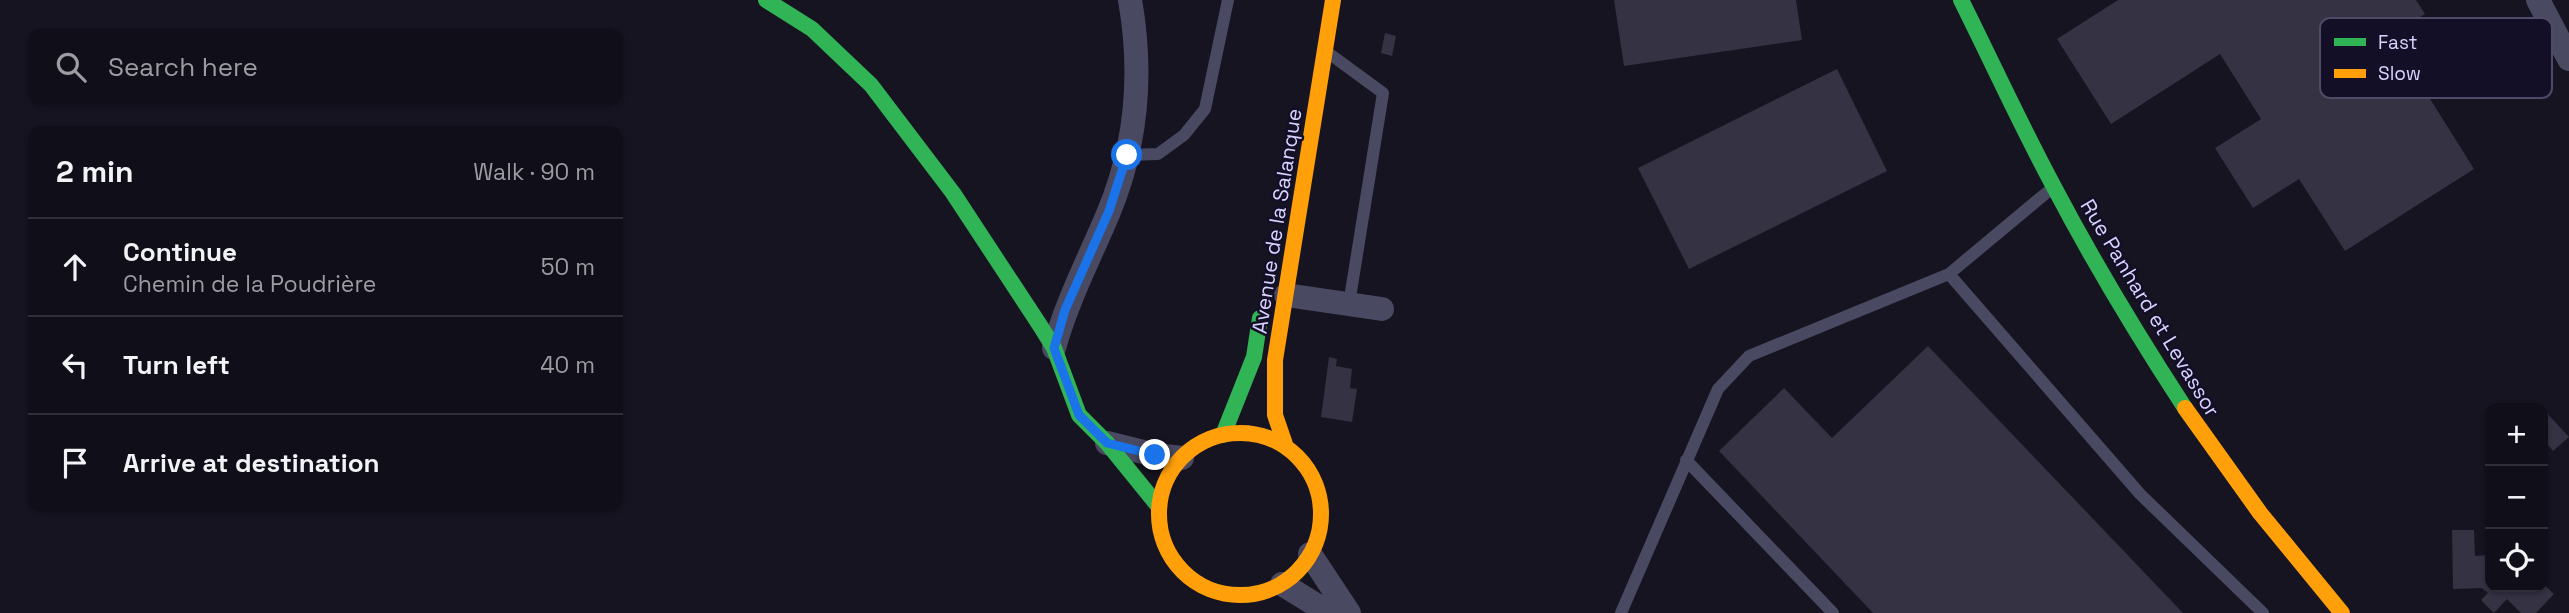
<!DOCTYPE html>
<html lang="en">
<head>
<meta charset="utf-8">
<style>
  body { margin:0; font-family:"Space Grotesk",sans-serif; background:#1e1d26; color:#f1f3f6 }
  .controls { position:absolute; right:21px; bottom:21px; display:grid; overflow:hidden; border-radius:14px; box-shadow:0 2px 5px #0004 }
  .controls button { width:63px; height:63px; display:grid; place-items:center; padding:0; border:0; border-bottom:2px solid #302f38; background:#100f19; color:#f1f3f6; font:35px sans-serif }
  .stop { position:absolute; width:21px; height:21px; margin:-16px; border:5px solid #1a73e8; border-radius:50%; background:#fff }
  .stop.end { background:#1a73e8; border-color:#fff; box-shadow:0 2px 7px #0008 }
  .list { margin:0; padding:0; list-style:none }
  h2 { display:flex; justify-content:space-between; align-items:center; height:91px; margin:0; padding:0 28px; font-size:30px }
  h2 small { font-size:23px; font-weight:400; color:#9c9ca2 }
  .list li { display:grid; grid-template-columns:46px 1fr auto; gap:21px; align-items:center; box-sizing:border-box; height:98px; padding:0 28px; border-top:2px solid #302f38 }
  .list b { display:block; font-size:26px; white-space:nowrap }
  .list p { margin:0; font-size:23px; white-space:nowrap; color:#9c9ca2 }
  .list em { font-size:23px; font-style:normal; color:#9c9ca2 }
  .icon { flex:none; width:38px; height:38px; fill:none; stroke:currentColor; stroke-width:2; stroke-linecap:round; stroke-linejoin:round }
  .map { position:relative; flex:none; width:2569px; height:613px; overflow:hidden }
  .search { position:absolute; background:#100f19; box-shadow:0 2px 5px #0004; left:28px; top:28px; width:595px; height:77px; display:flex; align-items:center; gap:18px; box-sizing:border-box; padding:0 24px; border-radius:14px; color:#9c9ca2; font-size:26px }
  .panel { position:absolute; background:#100f19; box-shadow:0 2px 5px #0004; left:28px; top:126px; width:595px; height:385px; border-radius:14px }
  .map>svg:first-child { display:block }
  .building { fill:#343243 }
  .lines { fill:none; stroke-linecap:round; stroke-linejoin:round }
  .lane { stroke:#4a4962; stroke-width:12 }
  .street { stroke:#4a4962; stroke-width:24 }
  .fast { stroke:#30b455; stroke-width:16 }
  .slow { stroke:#ff9f0a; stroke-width:16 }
  .route { stroke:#1a73e8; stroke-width:9 }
  .labels { text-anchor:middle; stroke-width:5; stroke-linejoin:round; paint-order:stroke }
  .street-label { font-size:21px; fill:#d9d4ff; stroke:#130f26 }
  .key { fill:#130f26; stroke:#4e4a67; stroke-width:2 }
  .key-label { font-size:19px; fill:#d9d4ff }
</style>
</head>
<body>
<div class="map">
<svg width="2569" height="613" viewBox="0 0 2569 613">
  <rect width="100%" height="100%" fill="#161421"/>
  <!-- building -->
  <path class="building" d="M1614 0H1796L1802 40 1624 66Z
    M2118 0H2416L2425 14 2390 35 2474 169 2345 251 2299 179 2253 208 2215 148 2261 119 2220 54 2111 124 2057 39Z
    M1385 33 1396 36 1392 56 1381 53Z
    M1837 69 1887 171 1689 269 1638 168Z
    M1928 346 2183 613H1873L1719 451 1784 388 1832 438Z
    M1329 357 1337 359 1336 366 1352 369 1350 388 1357 389 1352 422 1321 417Z
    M2544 410 2569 437 2553 451 2543 439Z
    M2452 530H2474L2475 556 2490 555V587L2536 588 2543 587V584L2554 594 2536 613H2521L2507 599 2494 613 2481 600 2488 593 2482 588 2453 589Z"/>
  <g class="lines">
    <!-- lane -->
    <path class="lane" d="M1327 52 1383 93 1349 304
      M1127 155 1158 154 1184 135 1205 109 1228 0
      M2051 189 1949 274 2140 494 2263 613
      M1686 460 1833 613
      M1621 613 1718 389 1749 356 1949 274"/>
    <!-- street -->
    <path class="street" d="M2538 0 2569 59
      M1286 295 1382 309
      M1054 348C1067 301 1089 259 1108 214 1137 145 1143 74 1130 0
      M1107 443 1155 455 1182 458
      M1310 554 1349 613
      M1282 584 1329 613"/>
    <!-- fast -->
    <path class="fast" d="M766 0 812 29 871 85 953 193 1041 327 1054 348 1079 415 1107 443 1159 507
      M1961 0C1992 62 2021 126 2054 187 2094 263 2138 336 2185 408
      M1223 435 1254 357 1260 318"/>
    <!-- slow -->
    <path class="slow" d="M2185 408 2260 513 2342 613
      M1159 514a81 81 0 1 1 162 0a81 81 0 1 1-162 0Z
      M1286 447 1275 415V360L1333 0"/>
  </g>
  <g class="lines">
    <!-- route -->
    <path class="route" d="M1127 155 1109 211 1065 310 1054 348 1079 415 1107 443 1155 455"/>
  </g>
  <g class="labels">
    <!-- street labels -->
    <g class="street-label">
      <text transform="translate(1277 221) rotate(-81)" y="7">Avenue de la Salanque</text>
      <text transform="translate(2150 308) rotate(59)" y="7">Rue Panhard et Levassor</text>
    </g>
  </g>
  <!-- legend -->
  <rect x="2320" y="18" width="232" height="80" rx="10" class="key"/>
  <rect x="2334" y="38" width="32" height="8" fill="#30b455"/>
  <rect x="2334" y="69" width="32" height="9" fill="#ff9f0a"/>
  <g class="key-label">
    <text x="2378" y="49">Fast</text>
    <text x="2378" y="80">Slow</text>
  </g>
</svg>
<div class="controls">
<button>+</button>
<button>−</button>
<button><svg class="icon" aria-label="locate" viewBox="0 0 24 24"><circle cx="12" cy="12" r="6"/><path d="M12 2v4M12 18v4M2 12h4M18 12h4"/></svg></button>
</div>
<div class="stop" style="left:1127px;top:155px"></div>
<div class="stop end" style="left:1155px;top:455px"></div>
<div class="search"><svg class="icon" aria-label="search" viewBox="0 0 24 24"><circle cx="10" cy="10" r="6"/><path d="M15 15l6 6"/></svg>Search here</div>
<section class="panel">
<h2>2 min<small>Walk · 90 m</small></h2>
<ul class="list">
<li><svg class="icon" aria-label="ahead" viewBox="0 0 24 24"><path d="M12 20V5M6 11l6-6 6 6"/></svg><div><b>Continue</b><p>Chemin de la Poudrière</p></div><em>50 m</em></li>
<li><svg class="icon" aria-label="left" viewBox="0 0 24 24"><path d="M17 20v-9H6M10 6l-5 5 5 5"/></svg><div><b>Turn left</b></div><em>40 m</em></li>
<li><svg class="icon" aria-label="arrive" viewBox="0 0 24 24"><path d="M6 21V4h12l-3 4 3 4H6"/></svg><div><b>Arrive at destination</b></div></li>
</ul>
</section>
</div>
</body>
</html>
